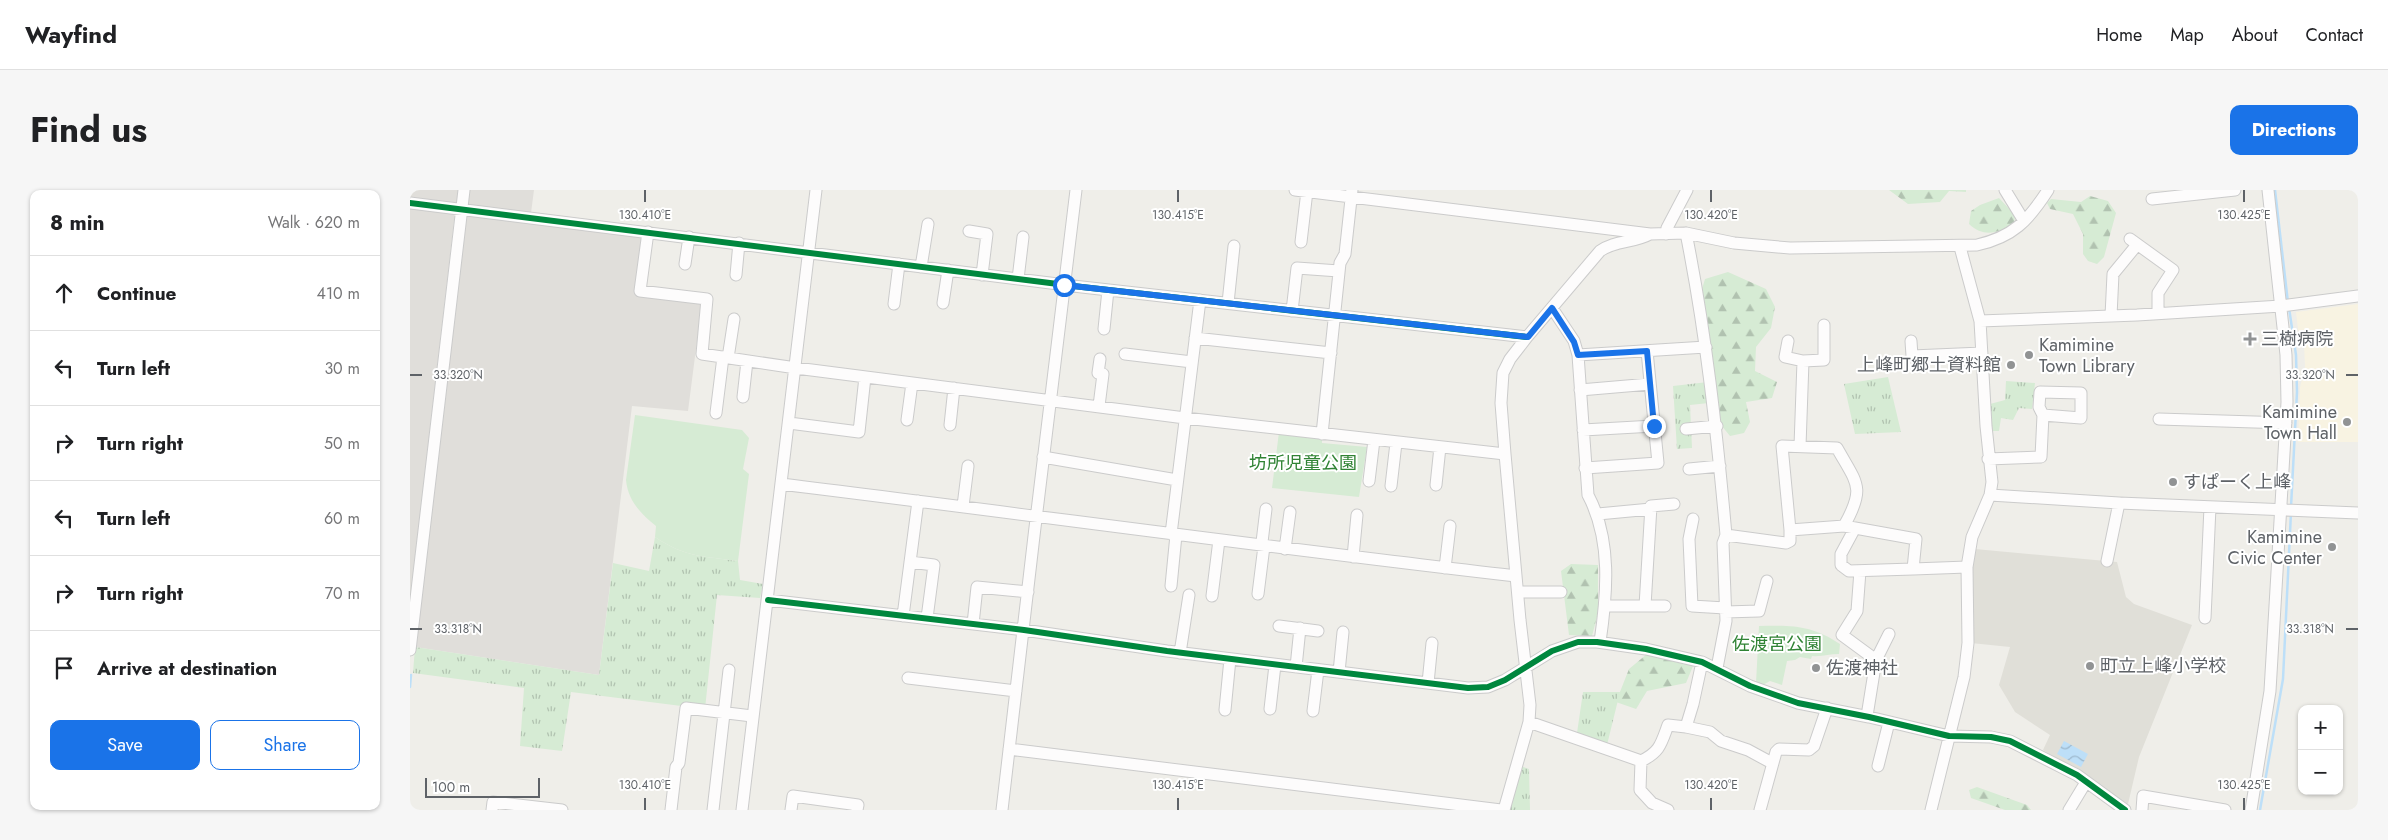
<!DOCTYPE html>
<html lang="en">
<head>
<meta charset="utf-8">
<style>
  body { margin:0; font-family:Jost,"Noto Sans JP",sans-serif; background:#f6f6f6; color:#202124 }
  .controls { position:absolute; right:15px; bottom:15px; display:grid; overflow:hidden; border-radius:10px; box-shadow:0 1px 4px #0004 }
  .controls button { width:45px; height:45px; display:grid; place-items:center; padding:0; border:0; border-bottom:1px solid #e0e0e0; background:#fff; color:#202124; font:25px sans-serif }
  .scale { position:absolute; left:15px; bottom:12px; width:115px; box-sizing:border-box; padding-left:5px; border:2px solid #5e6267; border-top:0; font-size:14px; line-height:18px; white-space:nowrap; color:#5e6267; -webkit-text-stroke:4px #fff; paint-order:stroke }
  .stop { position:absolute; width:15px; height:15px; margin:-11px; border:4px solid #1a73e8; border-radius:50%; background:#fff }
  .stop.end { background:#1a73e8; border-color:#fff; box-shadow:0 1px 5px #0008 }
  .list { margin:0; padding:0; list-style:none }
  h2 { display:flex; justify-content:space-between; align-items:center; height:65px; margin:0; padding:0 20px; font-size:21px }
  h2 small { font-size:16px; font-weight:400; color:#757577 }
  .list li { display:grid; grid-template-columns:32px 1fr auto; gap:15px; align-items:center; box-sizing:border-box; height:75px; padding:0 20px; border-top:1px solid #e0e0e0 }
  .list b { display:block; font-size:19px; white-space:nowrap }
  .list em { font-size:16px; font-style:normal; color:#757577 }
  .actions { display:flex; gap:10px; padding:15px 20px }
  .actions a { flex:1; padding:11px 0; border:1px solid #1a73e8; border-radius:10px; text-align:center; font-size:18px; color:#1a73e8 }
  .actions .main { background:#1a73e8; color:#fff }
  .icon { flex:none; width:28px; height:28px; fill:none; stroke:currentColor; stroke-width:2; stroke-linecap:round; stroke-linejoin:round }
  .map { position:relative; flex:none; width:1948px; height:620px; overflow:hidden; border-radius:10px }
  header { display:flex; align-items:center; gap:30px; box-sizing:border-box; height:70px; padding:0 25px; background:#fff; border-bottom:1px solid #e0e0e0 }
  header strong { font-size:24px }
  nav { display:flex; gap:28px; margin-inline-start:auto; font-size:18px }
  .intro { display:flex; align-items:center; justify-content:space-between; box-sizing:border-box; height:120px; padding:0 30px }
  h1 { margin:0; font-size:35px }
  .button { padding:12px 22px; border-radius:10px; background:#1a73e8; color:#fff; font-size:18px; font-weight:700 }
  main { display:flex; gap:30px; padding:0 30px }
  aside { flex:1; background:#fff; border-radius:10px; box-shadow:0 1px 4px #0004 }
  .map>svg:first-child { display:block }
  .commercial { fill:#f8f3e2 }
  .industrial { fill:#e0deda }
  .education { fill:#e0dfd8 }
  .grass { fill:url(#grass-tufts) }
  .forest { fill:url(#forest-firs) }
  .green { fill:#d6ebd4 }
  .water { fill:url(#water-waves) }
  .lines { fill:none; stroke-linecap:round; stroke-linejoin:round }
  .stream { stroke:#bddff8; stroke-width:2.5 }
  .minor-casing { stroke:#cbcbcb; stroke-width:13 }
  .minor { stroke:#fdfcfc; stroke-width:11 }
  .cycleway-casing { stroke:#fff; stroke-width:9 }
  .cycleway { stroke:#00873e; stroke-width:6 }
  .route { stroke:#1a73e8; stroke-width:6 }
  .ticks { fill:none; stroke:#5e6267; stroke-width:2 }
  .poi-dot { fill:#919394; stroke:#fff; stroke-width:2 }
  .labels { text-anchor:middle; stroke-width:4; stroke-linejoin:round; paint-order:stroke }
  .poi-label { font-size:18px; fill:#5e6267; stroke:#fff; text-anchor:start }
  .park-label { font-size:18px; fill:#308334; stroke:#fff }
  .ticks-label { font-size:12px; text-anchor:middle; fill:#5e6267; stroke:#fff; stroke-width:4; stroke-linejoin:round; paint-order:stroke }
</style>
</head>
<body>
<header>
<strong>Wayfind</strong>
<nav><a>Home</a><a>Map</a><a>About</a><a>Contact</a></nav>
</header>
<div class="intro"><h1>Find us</h1><a class="button">Directions</a></div>
<main>
<aside>
<h2>8 min<small>Walk · 620 m</small></h2>
<ul class="list">
<li><svg class="icon" aria-label="ahead" viewBox="0 0 24 24"><path d="M12 20V5M6 11l6-6 6 6"/></svg><div><b>Continue</b></div><em>410 m</em></li>
<li><svg class="icon" aria-label="left" viewBox="0 0 24 24"><path d="M17 20v-9H6M10 6l-5 5 5 5"/></svg><div><b>Turn left</b></div><em>30 m</em></li>
<li><svg class="icon" aria-label="right" viewBox="0 0 24 24"><path d="M7 20v-9h11M14 6l5 5-5 5"/></svg><div><b>Turn right</b></div><em>50 m</em></li>
<li><svg class="icon" aria-label="left" viewBox="0 0 24 24"><path d="M17 20v-9H6M10 6l-5 5 5 5"/></svg><div><b>Turn left</b></div><em>60 m</em></li>
<li><svg class="icon" aria-label="right" viewBox="0 0 24 24"><path d="M7 20v-9h11M14 6l5 5-5 5"/></svg><div><b>Turn right</b></div><em>70 m</em></li>
<li><svg class="icon" aria-label="arrive" viewBox="0 0 24 24"><path d="M6 21V4h12l-3 4 3 4H6"/></svg><div><b>Arrive at destination</b></div></li>
</ul>
<div class="actions"><a class="main">Save</a><a>Share</a></div>
</aside>
<div class="map">
<svg width="1948" height="620" viewBox="0 0 1948 620">
  <defs>
    <pattern id="grass-tufts" width="24" height="20" patternUnits="userSpaceOnUse" patternTransform="scale(1.25)"><rect width="24" height="20" fill="#d6ebd4"/><path d="M3 7l-1-3M5 7V3M7 7l1-3M15 17l-1-3M17 17v-4M19 17l1-3" fill="none" stroke="#b1c2b0"/></pattern>
    <pattern id="forest-firs" width="22" height="20" patternUnits="userSpaceOnUse" patternTransform="scale(1.25)"><rect width="22" height="20" fill="#d6ebd4"/><path d="M5 1l3.5 6h-7zM16 11l3.5 6h-7z" fill="#b1c2b0"/></pattern>
    <pattern id="water-waves" width="16" height="10" patternUnits="userSpaceOnUse" patternTransform="scale(1.25)"><rect width="16" height="10" fill="#bddff8"/><path d="M0 5q4-4 8 0t8 0" fill="none" stroke="#9db8cd"/></pattern>
  </defs>
  <rect width="100%" height="100%" fill="#efeee9"/>
  <!-- commercial -->
  <path class="commercial" d="M1948 114V252H1888L1890 197 1895 177 1894 153 1888 140 1886 122Z"/>
  <!-- industrial -->
  <path class="industrial" d="M0 0H48L47 15 0 10Z
    M59 0H124L121 23 57 15Z
    M0 17 45 22 0 412Z
    M57 24 233 44 227 103 292 112 278 221 222 216 189 485 5 457Z"/>
  <!-- education -->
  <path class="education" d="M1565 359 1707 372 1716 407 1724 414 1782 435 1729 567 1718 614 1633 560 1640 545 1605 522 1589 495 1600 457 1561 453V376Z"/>
  <!-- grass -->
  <path class="grass" d="M1478 187 1491 242 1445 244 1434 194Z
    M1596 191 1625 193 1622 219 1609 218 1603 230 1591 228 1589 241H1581L1580 214 1595 210Z
    M1298 192 1299 213 1280 215 1282 258 1267 259 1263 196Z
    M245 347C276 368 294 366 328 371L330 390 353 394 350 408 307 405 295 519 161 502 152 561 110 556 114 498 3 483 5 457 189 485 203 373 239 381Z
    M1173 502H1210L1197 555 1167 543Z
    M1111 576 1119 579 1120 620H1098Z"/>
  <!-- forest -->
  <path class="forest" d="M1479 0H1556V2L1539 1 1530 12 1498 14Z
    M1680 6 1698 11 1706 23 1694 67 1687 74 1678 71 1673 64V44L1663 24 1640 19 1637 13 1641 9 1671 12Z
    M1589 8 1605 25 1604 34C1588 43 1574 48 1559 34L1561 21 1570 15Z
    M1318 82 1356 99 1365 117 1361 138 1346 157 1345 181 1367 192 1362 208 1336 212 1340 232 1334 243 1320 246 1311 235 1292 99 1295 89Z
    M1161 374 1188 375V423L1182 446 1159 445 1151 381Z
    M1237 464 1283 476 1276 493 1237 501 1226 519 1206 512 1219 479Z
    M1567 597 1617 615 1621 620H1595L1561 608 1559 600Z"/>
  <!-- green -->
  <path class="green" d="M225 225 332 240 339 248 333 279 339 284 328 371C294 366 276 368 245 347L246 336C231 324 218 311 216 290Z
    M869 242 912 247V253L957 257 949 307 862 298Z
    M1349 436C1381 435 1402 435 1430 454L1429 464C1419 464 1412 467 1402 466L1401 469 1390 467 1385 470 1377 471 1372 495 1360 491 1351 496 1346 493Z"/>
  <!-- water -->
  <path class="water" d="M1654 551 1678 564 1671 577 1647 564Z"/>
  <g class="lines">
    <!-- stream -->
    <path class="stream" d="M1865 0 1878 113
      M1879 118 1886 165 1887 202 1881 317
      M0 497 1 485
      M1850 620 1873 489 1881 322"/>
    <defs>
      <path id="minor" d="M885 0 1240 44 1276 43 1324 53 1380 58 1567 55C1603 47 1618 31 1638 0
        M1595 0 1614 31
        M1742 9 1825 0
        M0 13 672 97 1117 147
        M559 41 577 44 572 85
        M238 42 230 101 297 109 292 164 386 178 775 228 1095 264
        M1276 43C1296 143 1307 243 1316 345L1313 353 1316 431 1307 478
        M1256 44 1257 38 1277 0
        M1720 49 1763 80 1748 103V123
        M891 52 897 1
        M275 74 279 47
        M511 77 518 34
        M326 85 329 53
        M608 89 613 47
        M533 113 538 80
        M818 113 824 56
        M484 114 489 74
        M1142 118 1164 151 1168 165 1178 305C1202 350 1197 404 1190 452
        M882 121 887 78 929 81
        M1701 126 1703 84 1726 56
        M1570 131 1727 125 1871 116 1948 106
        M694 139 698 100
        M785 148 921 163
        M1378 151 1375 167 1393 171 1414 170V135
        M1501 151 1502 166 1572 163
        M715 164 782 172
        M1168 165 1296 157
        M318 168 324 129
        M1170 200 1240 194
        M333 207 337 171
        M689 216 693 184 688 183 690 169
        M306 223 313 167
        M1749 229 1876 233
        M497 230 502 193
        M379 233 449 242 455 187
        M540 235 544 198
        M1276 239 1307 236
        M1173 240 1244 236
        M912 244 930 73 935 64 942 0
        M1390 256 1393 171
        M633 267 767 290
        M1578 269 1631 267 1633 225 1629 217 1630 202 1671 203V228L1633 225
        M1175 278 1248 273 1237 161
        M1279 279 1310 276
        M959 291 964 250
        M371 294C616 324 861 358 1106 386
        M1026 295 1030 257
        M981 296 986 253
        M1580 305 1709 313 1948 323
        M553 316 558 276
        M1188 324 1241 319
        M1283 329 1279 349 1282 416 1315 418
        M1445 338 1431 364V375L1439 381 1503 379
        M1380 340 1372 256 1427 258C1447 294 1456 297 1434 336
        M761 344 790 110
        M1316 345 1376 353 1380 351V340L1434 336 1506 349 1503 379 1557 377
        M875 359 880 322
        M943 367 947 325
        M1697 371 1709 313
        M500 372 524 375 517 428
        M1035 378 1040 336
        M1450 381 1447 421 1432 445 1466 470 1457 526
        M761 396 766 345
        M1108 402H1151
        M848 404 854 356 852 352 856 319
        M802 406 809 350
        M358 410 614 440 757 461 1058 498 1078 497 1095 490 1142 461 1168 452H1187L1236 459 1292 472 1340 496 1388 513 1459 527 1539 546 1581 547 1600 551 1667 585 1715 620
        M1195 416H1255
        M1235 416 1241 316 1264 314
        M1315 422 1349 421 1357 391
        M493 426 508 311
        M1795 428 1800 317
        M563 434 567 397 618 402
        M869 436 908 441
        M0 460 54 0
        M770 463 779 405
        M1466 470 1479 444
        M886 477 890 438
        M929 482 933 442
        M498 488 606 501
        M1018 493 1022 453
        M860 519 865 475
        M815 520 820 469
        M903 521 908 480
        M1119 532 1231 571C1250 562 1251 554 1258 535L1276 537 1283 514 1292 472
        M1276 537 1300 542 1311 551 1338 560 1362 573
        M599 559 1091 620
        M1231 571 1230 600 1242 613 1258 620
        M1468 576 1479 532
        M82 620 83 612 152 620
        M261 620 266 577 269 573 276 518 342 526
        M303 620 319 480
        M332 620 406 0
        M381 620 383 606 448 615 447 620
        M592 620C616 413 640 207 666 0
        M1094 620 1119 532 1120 515 1110 430 1095 264 1091 213 1093 183 1100 169 1117 147 1190 61C1205 50 1224 53 1240 44
        M1350 620 1366 562 1369 559 1399 560 1404 556 1417 518
        M1521 620 1554 487 1558 453 1557 377 1562 347 1580 305 1582 292 1576 236 1570 131 1550 57
        M1659 620 1676 592
        M1732 620 1733 606 1815 620
        M1841 620 1860 501 1877 212 1876 165 1858 0"/>
    </defs>
    <!-- minor casing -->
    <use href="#minor" class="minor-casing"/>
    <!-- minor -->
    <use href="#minor" class="minor"/>
    <defs>
      <path id="cycleway" d="M0 13 672 97 1117 147
        M358 410 614 440 757 461 1058 498 1078 497 1095 490 1142 461 1168 452H1187L1236 459 1292 472 1340 496 1388 513 1459 527 1539 546 1581 547 1600 551 1667 585 1715 620"/>
    </defs>
    <!-- cycleway casing -->
    <use href="#cycleway" class="cycleway-casing"/>
    <!-- cycleway -->
    <use href="#cycleway" class="cycleway"/>
  </g>
  <g class="lines">
    <!-- route -->
    <path class="route" d="M654 95 1118 147 1142 118 1164 152 1168 165 1237 161 1244 236"/>
  </g>
  <!-- ticks -->
  <path class="ticks" d="M235 0V12M768 0V12M1301 0V12M1834 0V12M0 185H12M1936 185H1948M0 439H12M1936 439H1948M235 608V620M768 608V620M1301 608V620M1834 608V620"/>
  <!-- markers -->
  <g class="poi-dot">
    <path d="M1837.5 141.5h5v5h5v5h-5v5h-5v-5h-5v-5h5z"/>
    <circle cx="1619" cy="165" r="5"/>
    <circle cx="1601" cy="175" r="5"/>
    <circle cx="1937" cy="232" r="5"/>
    <circle cx="1763" cy="292" r="5"/>
    <circle cx="1922" cy="357" r="5"/>
    <circle cx="1680" cy="476" r="5"/>
    <circle cx="1406" cy="478" r="5"/>
  </g>
  <g class="labels">
    <!-- poi labels -->
    <g class="poi-label">
      <text x="1851" y="155">三樹病院</text>
      <text x="1629" y="161">Kamimine<tspan x="1629" dy="21">Town Library</tspan></text>
      <text x="1591" y="181" text-anchor="end">上峰町郷土資料館</text>
      <text x="1927" y="228" text-anchor="end">Kamimine<tspan x="1927" dy="21">Town Hall</tspan></text>
      <text x="1773" y="298">すぱーく上峰</text>
      <text x="1912" y="353" text-anchor="end">Kamimine<tspan x="1912" dy="21">Civic Center</tspan></text>
      <text x="1690" y="482">町立上峰小学校</text>
      <text x="1416" y="484">佐渡神社</text>
    </g>
    <!-- park labels -->
    <g class="park-label">
      <text x="893" y="279">坊所児童公園</text>
      <text x="1367" y="460">佐渡宮公園</text>
    </g>
  </g>
  <g class="ticks-label">
    <text x="235" y="29">130.410°E</text>
    <text x="768" y="29">130.415°E</text>
    <text x="1301" y="29">130.420°E</text>
    <text x="1834" y="29">130.425°E</text>
    <text x="48" y="189">33.320°N</text>
    <text x="1900" y="189">33.320°N</text>
    <text x="48" y="443">33.318°N</text>
    <text x="1900" y="443">33.318°N</text>
    <text x="235" y="599">130.410°E</text>
    <text x="768" y="599">130.415°E</text>
    <text x="1301" y="599">130.420°E</text>
    <text x="1834" y="599">130.425°E</text>
  </g>
</svg>
<div class="controls">
<button>+</button>
<button>−</button>
</div>
<div class="scale">100 m</div>
<div class="stop" style="left:654px;top:95px"></div>
<div class="stop end" style="left:1244px;top:236px"></div>
</div>
</main>
</body>
</html>
